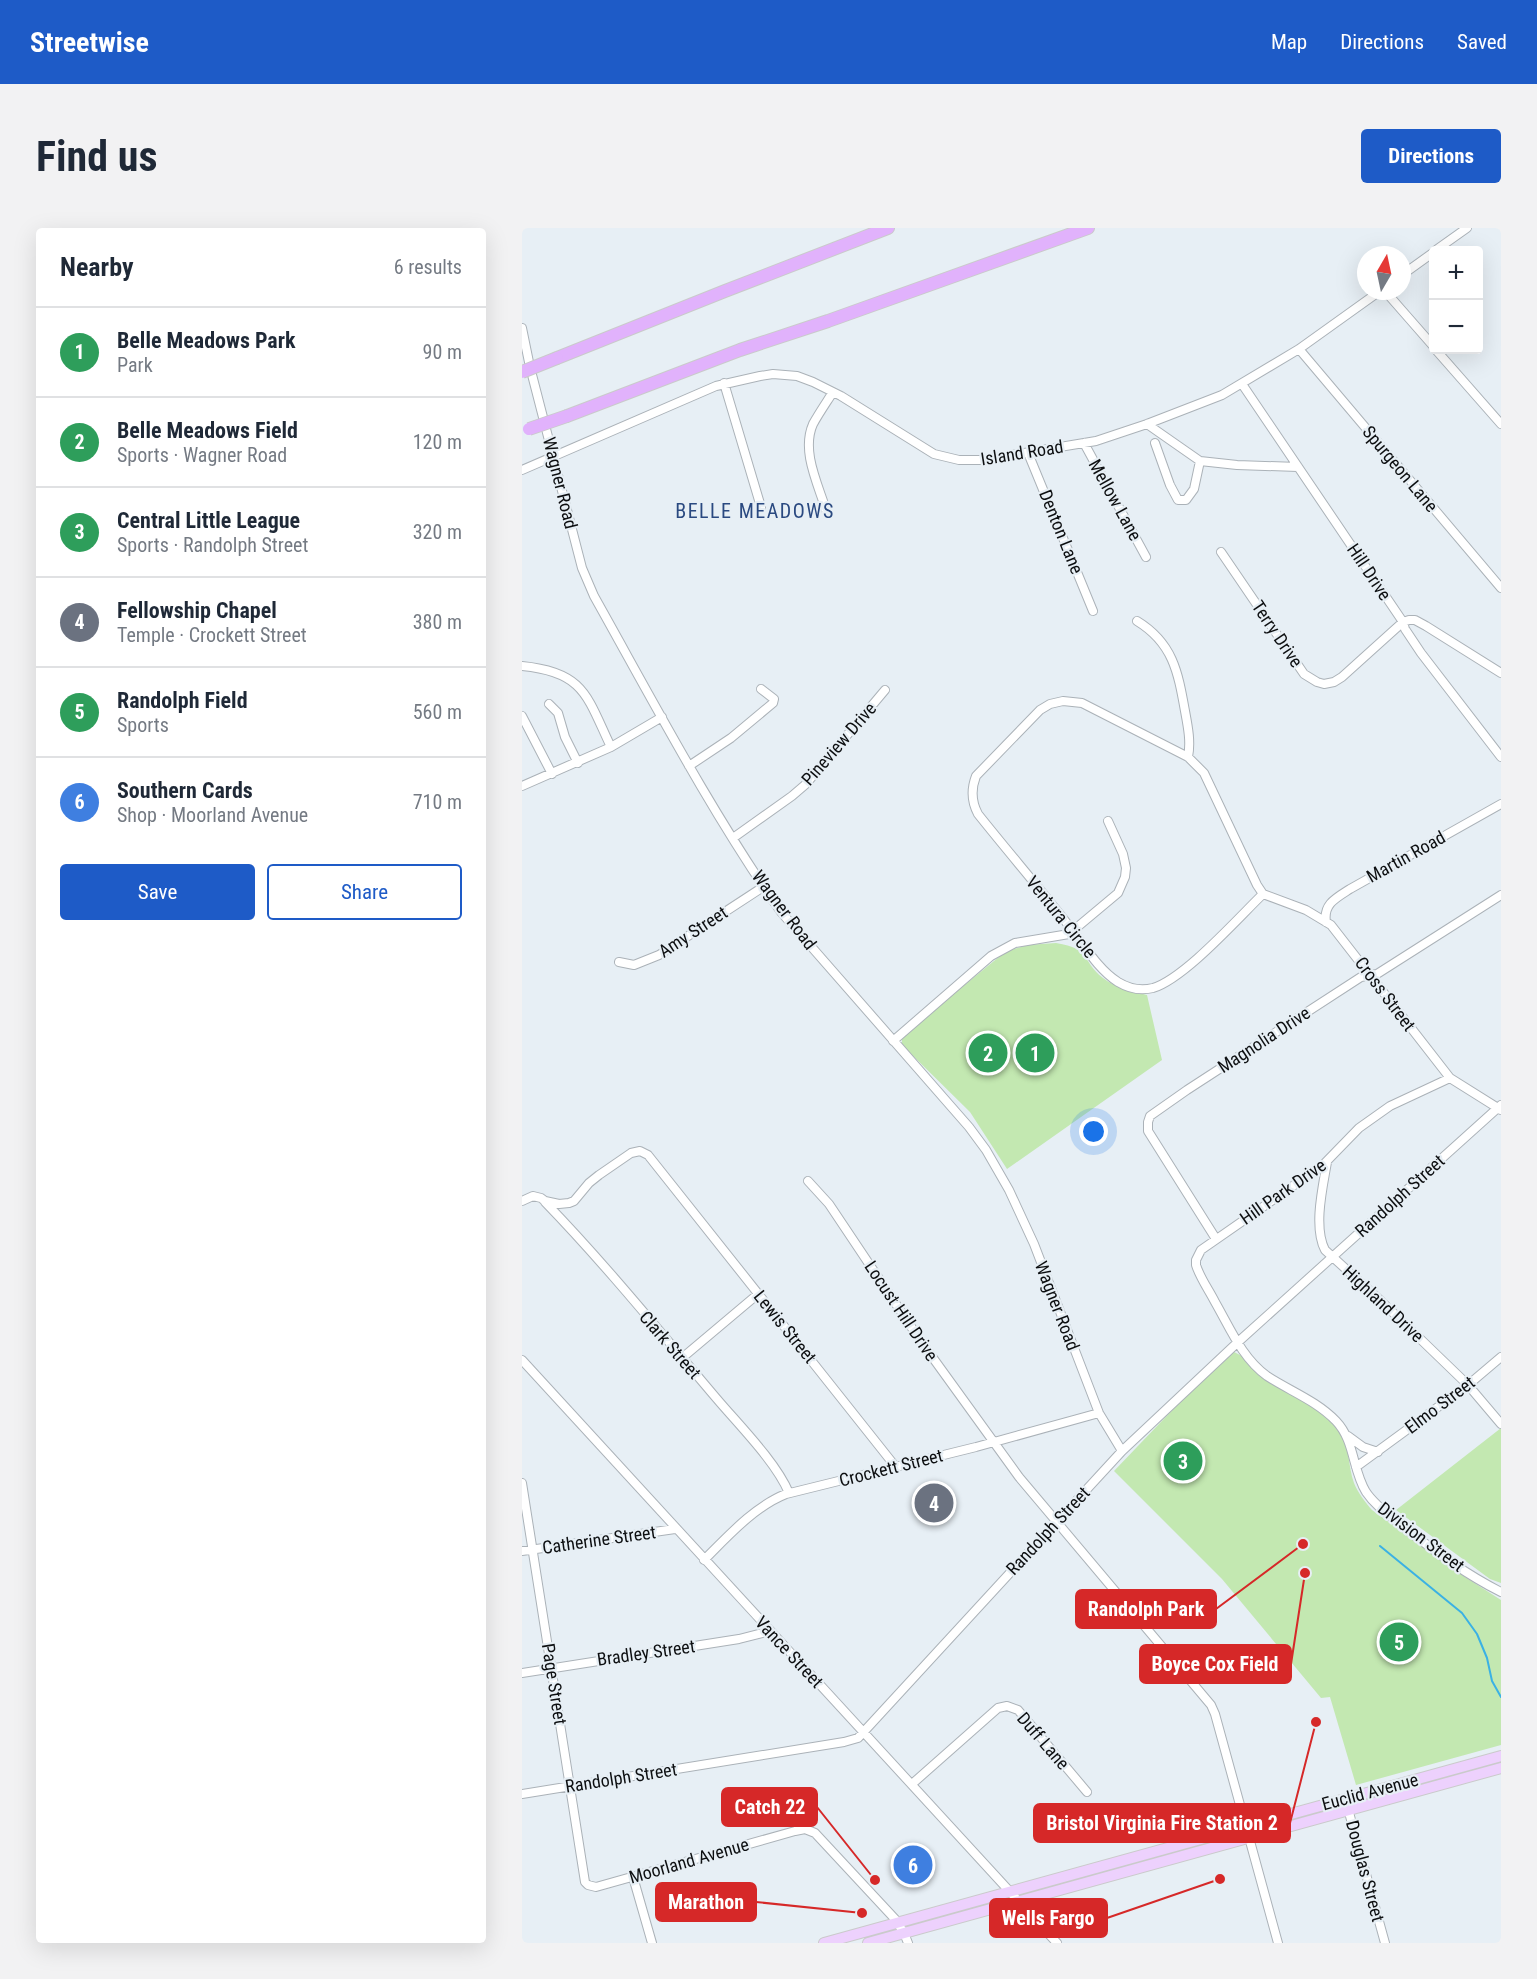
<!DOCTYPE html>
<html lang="en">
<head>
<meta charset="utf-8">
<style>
  body { margin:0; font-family:"Roboto Condensed",sans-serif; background:#f2f2f3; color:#1f2937 }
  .controls { position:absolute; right:18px; top:18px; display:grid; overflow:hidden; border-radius:6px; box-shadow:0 6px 24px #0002 }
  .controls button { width:54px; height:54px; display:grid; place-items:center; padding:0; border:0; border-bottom:2px solid #e0e1e3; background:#fff; color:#1f2937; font:30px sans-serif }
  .compass { position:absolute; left:835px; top:18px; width:54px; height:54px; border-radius:50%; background:#fff; box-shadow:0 6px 24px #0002; rotate:9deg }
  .you { position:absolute; left:572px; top:904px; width:21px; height:21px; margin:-15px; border:4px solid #fff; border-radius:50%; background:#1a73e8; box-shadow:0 0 0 9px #1a73e833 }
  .badge { display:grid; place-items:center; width:39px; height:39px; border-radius:50%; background:#1e5bc7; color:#fff; font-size:20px; font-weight:700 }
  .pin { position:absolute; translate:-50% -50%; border:3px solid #fff; box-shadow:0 2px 6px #0006 }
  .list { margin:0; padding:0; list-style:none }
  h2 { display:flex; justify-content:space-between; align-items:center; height:78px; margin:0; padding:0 24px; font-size:26px }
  h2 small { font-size:20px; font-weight:400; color:#747a83 }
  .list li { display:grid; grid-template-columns:39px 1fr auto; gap:18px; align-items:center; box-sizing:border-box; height:90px; padding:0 24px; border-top:2px solid #e0e1e3 }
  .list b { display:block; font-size:22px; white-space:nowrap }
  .list p { margin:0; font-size:20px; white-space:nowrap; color:#747a83 }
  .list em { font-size:20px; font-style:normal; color:#747a83 }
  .actions { display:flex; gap:12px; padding:18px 24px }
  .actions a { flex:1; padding:14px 0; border:2px solid #1e5bc7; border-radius:6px; text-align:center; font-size:21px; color:#1e5bc7 }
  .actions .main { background:#1e5bc7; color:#fff }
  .map { position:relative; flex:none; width:979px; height:1715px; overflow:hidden; border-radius:6px }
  header { display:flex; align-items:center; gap:36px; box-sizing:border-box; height:84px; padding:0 30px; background:#1e5bc7; color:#fff }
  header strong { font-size:28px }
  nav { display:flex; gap:33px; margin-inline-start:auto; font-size:21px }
  .intro { display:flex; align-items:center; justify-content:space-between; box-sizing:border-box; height:144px; padding:0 36px }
  h1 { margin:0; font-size:42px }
  .button { padding:15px 27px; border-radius:6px; background:#1e5bc7; color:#fff; font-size:21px; font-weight:700 }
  main { display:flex; gap:36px; padding:0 36px }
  aside { flex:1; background:#fff; border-radius:6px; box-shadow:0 6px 24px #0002 }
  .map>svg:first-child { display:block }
  .green { fill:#c3e8b1 }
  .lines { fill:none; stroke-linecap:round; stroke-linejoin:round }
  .stream { stroke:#3bb1e4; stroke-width:2 }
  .minor-casing { stroke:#abb2b8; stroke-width:10 }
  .major-casing { stroke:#cacacb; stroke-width:12 }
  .highway-casing { stroke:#cacacb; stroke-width:14 }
  .minor { stroke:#fff; stroke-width:8 }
  .major { stroke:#edd1fd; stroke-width:10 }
  .highway { stroke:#e1b2fc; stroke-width:12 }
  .highway-bridge-casing { stroke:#cacacb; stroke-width:14; stroke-linecap:butt }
  .highway-bridge { stroke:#e1b2fc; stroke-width:12 }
  .labels { text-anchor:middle; stroke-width:4.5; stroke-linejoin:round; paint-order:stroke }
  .street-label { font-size:18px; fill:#0d0f11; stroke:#e7eff5 }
  .neighbourhood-label { font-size:20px; letter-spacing:1.5px; fill:#2a4980; stroke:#e7eff5 }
  .leader { fill:none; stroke:#d62828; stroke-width:2 }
  .callout-dot { fill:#d62828; stroke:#e7eff5; stroke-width:2 }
  .callout { fill:#d62828; stroke:#d62828; stroke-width:2 }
  .callout-label { font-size:20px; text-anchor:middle; font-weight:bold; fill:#fff }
</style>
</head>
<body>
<header>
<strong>Streetwise</strong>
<nav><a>Map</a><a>Directions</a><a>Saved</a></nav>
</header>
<div class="intro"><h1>Find us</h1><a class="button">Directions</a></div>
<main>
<aside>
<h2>Nearby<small>6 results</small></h2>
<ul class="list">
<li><span class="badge" style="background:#2e9e5b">1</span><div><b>Belle Meadows Park</b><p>Park</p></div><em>90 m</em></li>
<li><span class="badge" style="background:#2e9e5b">2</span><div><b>Belle Meadows Field</b><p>Sports · Wagner Road</p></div><em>120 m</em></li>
<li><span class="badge" style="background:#2e9e5b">3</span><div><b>Central Little League</b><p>Sports · Randolph Street</p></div><em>320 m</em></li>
<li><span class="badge" style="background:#6b7280">4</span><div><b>Fellowship Chapel</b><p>Temple · Crockett Street</p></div><em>380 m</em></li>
<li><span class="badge" style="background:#2e9e5b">5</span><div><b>Randolph Field</b><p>Sports</p></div><em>560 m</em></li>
<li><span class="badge" style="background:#3f7fe0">6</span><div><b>Southern Cards</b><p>Shop · Moorland Avenue</p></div><em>710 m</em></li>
</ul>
<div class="actions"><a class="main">Save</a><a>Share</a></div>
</aside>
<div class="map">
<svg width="979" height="1715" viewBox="0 0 979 1715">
  <rect width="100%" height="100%" fill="#e7eff5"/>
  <!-- green -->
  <path class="green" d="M534 715C571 721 558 732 581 750 594 760 609 763 625 767L640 832 485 941 448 884 380 817V811L391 799 483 724 505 717Z
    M712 1124 720 1128C744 1145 806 1182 819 1205 828 1221 826 1238 832 1255 836 1265 843 1274 850 1282L943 1349 979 1372V1517L834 1557 808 1469 799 1470 700 1351 592 1243 660 1172Z
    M979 1200V1355L968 1351 874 1282Z"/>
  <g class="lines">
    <!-- stream -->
    <path class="stream" d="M858 1318 940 1385 955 1406 965 1430 970 1453 979 1469"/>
    <defs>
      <path id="minor" d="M914 22 945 0
        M880 47 912 24
        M863 63 912 119
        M0 100 8 139 60 340 72 368C132 475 189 584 259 684L447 899 464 922 487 962 512 1016 577 1185 600 1223
        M777 121 979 360
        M914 122 979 196
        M202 155 239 279
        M720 156 881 394 883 401 899 425 979 529
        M625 196 678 233 715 237 776 239
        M562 215 624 329
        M633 215 648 257 656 272H664L672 261 678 233
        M506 225 571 383
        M0 242 194 158 238 148 251 146 275 148 291 154 319 168 412 226 437 232H459L574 213 625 196 700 167 777 121 858 63
        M304 282C296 256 279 223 291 196 297 185 304 175 311 164
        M699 324 782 446 795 454 802 456 812 454 820 449 881 394 887 392H893L904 398 979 445
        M615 393C651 415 656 444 663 483 666 499 669 514 666 529
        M0 438C63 444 65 469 89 519
        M541 473 560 475 666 529 682 545 735 657 741 666C715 691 663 750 631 760 619 763 606 760 596 754 577 742 564 720 551 703 520 663 487 625 456 586 449 573 449 561 454 548L518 482 528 476Z
        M27 476 36 485 43 509 56 535
        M0 488 30 546
        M167 538 209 510 251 475 252 471 239 461
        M0 558 89 519 140 489
        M211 610 270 568 284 556 363 462
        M741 666 784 682 809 697 928 850 979 882
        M804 694C801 676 814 670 828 661L979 576
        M97 734 112 737 137 727 241 659
        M371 813 469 728 493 715 547 706 596 665 603 649 604 640 601 626 586 593
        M928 850 868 878 837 900 801 937 679 1022 674 1032V1037C678 1050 687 1062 693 1074 708 1100 720 1130 745 1148 768 1163 795 1173 814 1193 833 1213 830 1241 844 1264 854 1279 870 1289 884 1301 914 1324 945 1347 979 1364
        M805 934C801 958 791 999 803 1022L860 1074 946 1157 979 1196
        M286 953 307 976 398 1112 497 1249 689 1477 693 1486 756 1715
        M0 973 11 968 19 970 23 973 37 976 47 975 52 973 67 955 77 947 109 925 118 923 126 927 373 1238
        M23 974C83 1036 139 1105 195 1171 217 1197 254 1234 267 1265
        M694 1011 626 903V894L628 888 665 862 839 749 855 746 979 667
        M160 1130 236 1066
        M0 1132 535 1715
        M826 1208 841 1219 856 1224
        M834 1239 946 1157 979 1129
        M0 1255 63 1654 66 1657 74 1659 273 1603 283 1601 293 1605 373 1691 382 1705 386 1715
        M0 1323 153 1301
        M182 1332C205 1309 233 1278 264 1266L454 1219 577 1185
        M0 1445 217 1411 248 1403
        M390 1556 476 1480 485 1478 496 1482 565 1564
        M0 1566 322 1514 336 1510 600 1223 716 1114 979 877
        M823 1570 863 1715
        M111 1649 130 1715"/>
      <path id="major" d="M302 1715 979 1528
        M346 1715 979 1540"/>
      <path id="highway" d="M35 130 203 63 366 0
        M45 188 218 122 306 93 566 0"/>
    </defs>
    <!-- minor casing -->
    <use href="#minor" class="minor-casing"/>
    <!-- major casing -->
    <use href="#major" class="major-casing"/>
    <!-- highway casing -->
    <use href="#highway" class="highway-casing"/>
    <!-- minor -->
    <use href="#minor" class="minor"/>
    <!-- major -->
    <use href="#major" class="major"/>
    <!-- highway -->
    <use href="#highway" class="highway"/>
    <defs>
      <path id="highway-bridge" d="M0 144 35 130
        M7 201 45 188"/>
    </defs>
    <!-- highway-bridge casing -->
    <use href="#highway-bridge" class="highway-bridge-casing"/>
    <!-- highway-bridge -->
    <use href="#highway-bridge" class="highway-bridge"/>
  </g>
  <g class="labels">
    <!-- street labels -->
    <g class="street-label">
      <text transform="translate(500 225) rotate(-9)" y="6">Island Road</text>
      <text transform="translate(878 241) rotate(50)" y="6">Spurgeon Lane</text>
      <text transform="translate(38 255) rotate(76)" y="6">Wagner Road</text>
      <text transform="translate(593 272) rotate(61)" y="6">Mellow Lane</text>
      <text transform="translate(539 304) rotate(68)" y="6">Denton Lane</text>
      <text transform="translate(847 344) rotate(56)" y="6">Hill Drive</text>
      <text transform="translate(755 406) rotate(56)" y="6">Terry Drive</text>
      <text transform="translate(317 516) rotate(-49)" y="6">Pineview Drive</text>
      <text transform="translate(884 629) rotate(-29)" y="6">Martin Road</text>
      <text transform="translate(262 682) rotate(53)" y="6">Wagner Road</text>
      <text transform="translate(539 689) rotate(51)" y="6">Ventura Circle</text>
      <text transform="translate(171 704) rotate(-33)" y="6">Amy Street</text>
      <text transform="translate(863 766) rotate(53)" y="6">Cross Street</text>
      <text transform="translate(742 812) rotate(-33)" y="6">Magnolia Drive</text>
      <text transform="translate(761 964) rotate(-35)" y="6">Hill Park Drive</text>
      <text transform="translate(878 968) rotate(-42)" y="6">Randolph Street</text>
      <text transform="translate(861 1076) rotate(43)" y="6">Highland Drive</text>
      <text transform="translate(535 1078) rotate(69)" y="6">Wagner Road</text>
      <text transform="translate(379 1083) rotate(56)" y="6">Locust Hill Drive</text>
      <text transform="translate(263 1099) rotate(51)" y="6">Lewis Street</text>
      <text transform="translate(148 1117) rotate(49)" y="6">Clark Street</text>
      <text transform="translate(918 1177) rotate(-37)" y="6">Elmo Street</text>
      <text transform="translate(369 1240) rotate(-14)" y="6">Crockett Street</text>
      <text transform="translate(526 1303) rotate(-47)" y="6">Randolph Street</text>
      <text transform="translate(899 1309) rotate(37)" y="6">Division Street</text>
      <text transform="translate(77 1312) rotate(-8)" y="6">Catherine Street</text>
      <text transform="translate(267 1424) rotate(47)" y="6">Vance Street</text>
      <text transform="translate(124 1425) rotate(-8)" y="6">Bradley Street</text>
      <text transform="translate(32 1456) rotate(81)" y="6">Page Street</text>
      <text transform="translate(521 1513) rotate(49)" y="6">Duff Lane</text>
      <text transform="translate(99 1550) rotate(-9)" y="6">Randolph Street</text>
      <text transform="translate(848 1564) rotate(-15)" y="6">Euclid Avenue</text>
      <text transform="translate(167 1633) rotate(-16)" y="6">Moorland Avenue</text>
      <text transform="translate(843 1643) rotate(75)" y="6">Douglas Street</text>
    </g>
    <!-- neighbourhood labels -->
    <g class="neighbourhood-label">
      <text x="233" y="290">BELLE MEADOWS</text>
    </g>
  </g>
  <!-- callouts -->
  <path class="leader" d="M781 1316L694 1381M783 1345L769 1436M353 1652L295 1579M794 1494L768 1595M340 1685L234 1674M698 1651L585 1690"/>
  <g class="callout-dot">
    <circle cx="781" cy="1316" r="6"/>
    <circle cx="783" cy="1345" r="6"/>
    <circle cx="353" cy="1652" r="6"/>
    <circle cx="794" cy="1494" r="6"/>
    <circle cx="340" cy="1685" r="6"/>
    <circle cx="698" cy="1651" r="6"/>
  </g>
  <g class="callout">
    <rect x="554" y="1362" width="140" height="38" rx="6"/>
    <rect x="618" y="1417" width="151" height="38" rx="6"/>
    <rect x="200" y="1560" width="95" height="38" rx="6"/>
    <rect x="512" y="1576" width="256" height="38" rx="6"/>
    <rect x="134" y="1655" width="100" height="38" rx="6"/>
    <rect x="468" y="1671" width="117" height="38" rx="6"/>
  </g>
  <g class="callout-label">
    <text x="624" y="1388">Randolph Park</text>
    <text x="693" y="1443">Boyce Cox Field</text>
    <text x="248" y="1586">Catch 22</text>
    <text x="640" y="1602">Bristol Virginia Fire Station 2</text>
    <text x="184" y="1681">Marathon</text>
    <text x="526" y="1697">Wells Fargo</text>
  </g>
</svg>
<div class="controls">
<button>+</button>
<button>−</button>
</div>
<svg class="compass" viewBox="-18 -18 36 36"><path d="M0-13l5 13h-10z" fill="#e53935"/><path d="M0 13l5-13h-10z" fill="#747a83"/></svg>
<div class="you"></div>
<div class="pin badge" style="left:513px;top:825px;background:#2e9e5b">1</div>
<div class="pin badge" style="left:466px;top:825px;background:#2e9e5b">2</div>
<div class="pin badge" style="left:661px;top:1233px;background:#2e9e5b">3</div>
<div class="pin badge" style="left:412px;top:1275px;background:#6b7280">4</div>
<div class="pin badge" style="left:877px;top:1414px;background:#2e9e5b">5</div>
<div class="pin badge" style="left:391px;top:1637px;background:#3f7fe0">6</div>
</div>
</main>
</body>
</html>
